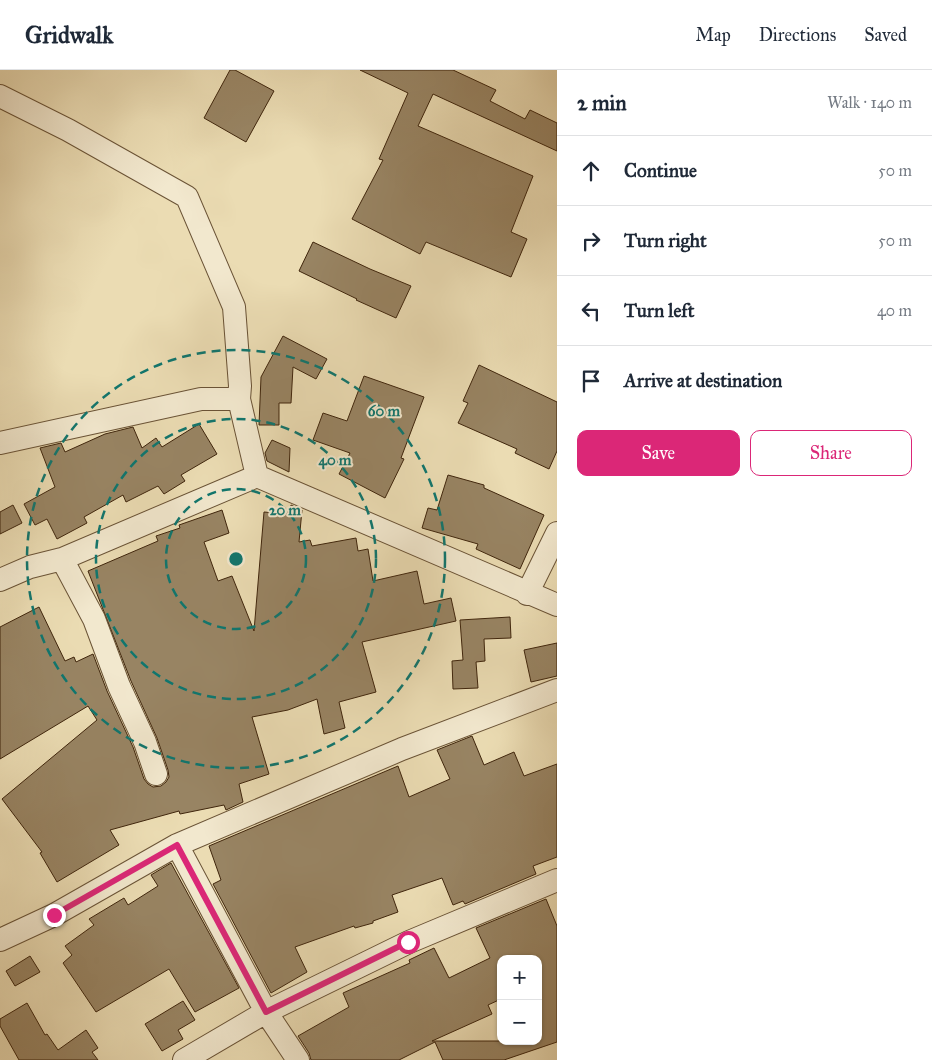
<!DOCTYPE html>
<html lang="en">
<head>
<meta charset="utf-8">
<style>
  body { margin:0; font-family:"IM FELL Great Primer",serif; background:#f2f2f3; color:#1f2937 }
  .controls { position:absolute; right:15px; bottom:15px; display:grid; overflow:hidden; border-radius:10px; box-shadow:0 1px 4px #0004 }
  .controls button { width:45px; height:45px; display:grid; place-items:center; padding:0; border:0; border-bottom:1px solid #e0e1e3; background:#fff; color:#1f2937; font:25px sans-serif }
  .stop { position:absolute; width:15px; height:15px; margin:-11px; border:4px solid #db2777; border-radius:50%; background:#fff }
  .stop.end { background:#db2777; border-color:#fff; box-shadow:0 1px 5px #0008 }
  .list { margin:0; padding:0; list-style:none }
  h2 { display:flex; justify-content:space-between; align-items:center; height:65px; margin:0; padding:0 20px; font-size:21px }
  h2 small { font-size:16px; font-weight:400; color:#747a83 }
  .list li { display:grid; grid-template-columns:32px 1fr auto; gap:15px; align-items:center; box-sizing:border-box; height:70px; padding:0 20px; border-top:1px solid #e0e1e3 }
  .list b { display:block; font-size:19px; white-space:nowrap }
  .list em { font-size:16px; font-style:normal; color:#747a83 }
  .actions { display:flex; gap:10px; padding:15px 20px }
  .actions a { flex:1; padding:11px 0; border:1px solid #db2777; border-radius:10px; text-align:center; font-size:18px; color:#db2777 }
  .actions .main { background:#db2777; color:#fff }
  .icon { flex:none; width:28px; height:28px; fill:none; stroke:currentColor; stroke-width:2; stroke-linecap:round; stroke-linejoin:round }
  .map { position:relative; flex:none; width:557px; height:990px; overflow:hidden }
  header { display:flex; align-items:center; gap:30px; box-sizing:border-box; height:70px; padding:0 25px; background:#fff; border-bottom:1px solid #e0e1e3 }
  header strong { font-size:24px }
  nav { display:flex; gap:28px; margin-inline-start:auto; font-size:18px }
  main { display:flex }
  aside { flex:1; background:#fff }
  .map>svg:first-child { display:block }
  .building { fill:#988463; stroke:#3f250c; fill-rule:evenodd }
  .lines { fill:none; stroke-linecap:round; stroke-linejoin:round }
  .street-casing { stroke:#6a5336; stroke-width:24 }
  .street { stroke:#f2e8ce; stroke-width:22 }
  .route { stroke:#db2777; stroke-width:6 }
  .ring { fill:none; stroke:#0f766e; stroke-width:2.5; stroke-dasharray:9 6 }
  .centre { fill:#0f766e; stroke:#f2e8ce; stroke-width:2.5 }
  .ring-label { font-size:15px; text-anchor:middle; font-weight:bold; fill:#0f766e; stroke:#f2e8ce; stroke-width:4; stroke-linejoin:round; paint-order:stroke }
</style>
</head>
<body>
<header>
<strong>Gridwalk</strong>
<nav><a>Map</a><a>Directions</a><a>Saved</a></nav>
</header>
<main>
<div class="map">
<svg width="557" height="990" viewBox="0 0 557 990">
  <rect width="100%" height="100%" fill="#ebdcb3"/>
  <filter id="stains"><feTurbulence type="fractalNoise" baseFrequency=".004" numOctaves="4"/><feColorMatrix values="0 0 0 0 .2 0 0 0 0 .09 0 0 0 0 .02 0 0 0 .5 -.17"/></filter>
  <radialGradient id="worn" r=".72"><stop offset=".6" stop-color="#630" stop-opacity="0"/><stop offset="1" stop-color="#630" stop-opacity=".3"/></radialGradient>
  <!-- building -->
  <path class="building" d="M230 0H235L274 21 246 72 204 48Z
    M360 0H453L496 20 490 31 525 49 530 40 557 53V81L433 24 418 56 533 106 511 162 527 169 511 207 426 172 420 184 352 149 383 90 379 89 408 23Z
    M313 172 370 199 411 216 396 248 356 230 357 229 299 201Z
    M283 266 327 289 316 309 293 297 291 333H279V355H259L261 307Z
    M479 295 557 332V381L549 399 515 383 517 379 458 353 468 333 463 331Z
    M364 306 424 327 401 388 404 389 385 428 339 404 350 383 313 370 323 343 347 351Z
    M199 354 217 384 181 405 185 411 164 424 158 416 126 432 123 425 84 447 87 453 57 469 47 449 35 455 24 434 55 417 40 378 61 373 65 382 105 364 133 357 142 378 156 368 162 377Z
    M272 370 290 378 289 402 267 391 265 383Z
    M448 405 484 415V418L544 445 520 499 476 479 478 474 422 458 428 438 437 440Z
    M13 435 22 453 0 464V442Z
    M291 435 302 440 299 472 310 470 312 476 356 468 358 481 368 479 373 511 417 501 424 534 451 528 456 551 362 572 376 622 339 632 345 658 324 664 317 629 288 640 252 647 269 704 239 714 243 732 226 740 224 735 180 744 179 741 110 760 119 775 57 812 40 783 42 782 2 729 97 650 88 636 0 689V557L39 537 65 591 74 587 76 592 93 584 107 621 133 677 144 709 148 714 153 717 161 716 166 712 169 707 168 700 157 668 131 611 88 501 158 471 156 466 180 458 179 455 222 440 229 463 204 472 218 511 232 506 254 561 264 442 287 444Z
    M510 547 511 568 484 569 485 591 476 592 478 618 453 619 452 591 463 590 460 550Z
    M557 573V606L531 612 524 580Z
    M472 666 484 695 514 682 524 706 557 694V787L533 796 536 804 465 834 463 831 453 835 442 808 392 825 398 842 373 851V853L355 858 354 856 295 877 307 902 271 923 213 814 221 810 209 776 398 696 409 727 450 709 437 680Z
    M171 793 239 918 195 942 169 899 96 942 63 893 72 885 65 876 94 855 89 849 124 828 128 835 158 816 151 805Z
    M546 829 557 856V972L504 990H443L435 972 399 990H311L309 983 298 966 349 937 343 923 410 893 409 890 434 878 449 908 490 888 476 858ZM501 889H538V971H432L492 944 488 935 501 929Z
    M30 886 40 902 15 916 6 901Z
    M183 931 195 950 178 960 183 969 162 981 145 954Z
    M27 933 45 965 47 964 58 980 86 960 98 978 92 982 98 990H19L0 956V949Z"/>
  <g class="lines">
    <defs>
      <path id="street" d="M0 26 68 60 187 127 234 237 240 316 239 329
        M0 373 201 329H239L257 406 557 535
        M62 489 94 549 119 616 145 672 156 704
        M0 510 30 497 62 489 257 406
        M527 524 557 463
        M177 775 266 942 298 990
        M0 870 54 845 177 775 402 679 557 620
        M184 990 266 942 409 872 557 810"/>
    </defs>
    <!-- street casing -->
    <use href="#street" class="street-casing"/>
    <!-- street -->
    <use href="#street" class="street"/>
  </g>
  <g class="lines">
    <!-- route -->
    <path class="route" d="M54 845 177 775 266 942 408 872"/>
  </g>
  <!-- distance rings -->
  <g class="ring">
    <circle cx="236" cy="489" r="70"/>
    <circle cx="236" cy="489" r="140"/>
    <circle cx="236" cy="489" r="209"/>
  </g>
  <circle cx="236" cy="489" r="8" class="centre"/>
  <g class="ring-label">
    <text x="384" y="346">60 m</text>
    <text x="335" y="395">40 m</text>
    <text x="285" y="445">20 m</text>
  </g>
  <rect width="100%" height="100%" filter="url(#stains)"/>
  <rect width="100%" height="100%" fill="url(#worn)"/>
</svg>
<div class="controls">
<button>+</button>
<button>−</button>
</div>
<div class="stop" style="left:408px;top:872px"></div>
<div class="stop end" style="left:54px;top:845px"></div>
</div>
<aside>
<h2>2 min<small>Walk · 140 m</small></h2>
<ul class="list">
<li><svg class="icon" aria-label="ahead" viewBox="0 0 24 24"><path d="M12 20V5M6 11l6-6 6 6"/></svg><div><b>Continue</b></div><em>50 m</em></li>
<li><svg class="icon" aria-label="right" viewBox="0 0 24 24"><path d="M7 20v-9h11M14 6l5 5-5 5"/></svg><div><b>Turn right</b></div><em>50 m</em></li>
<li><svg class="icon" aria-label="left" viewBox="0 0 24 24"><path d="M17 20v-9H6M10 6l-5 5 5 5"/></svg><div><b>Turn left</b></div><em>40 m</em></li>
<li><svg class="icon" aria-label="arrive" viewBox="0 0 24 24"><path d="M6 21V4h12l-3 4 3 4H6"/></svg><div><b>Arrive at destination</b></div></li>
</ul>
<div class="actions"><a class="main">Save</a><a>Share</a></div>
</aside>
</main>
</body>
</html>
